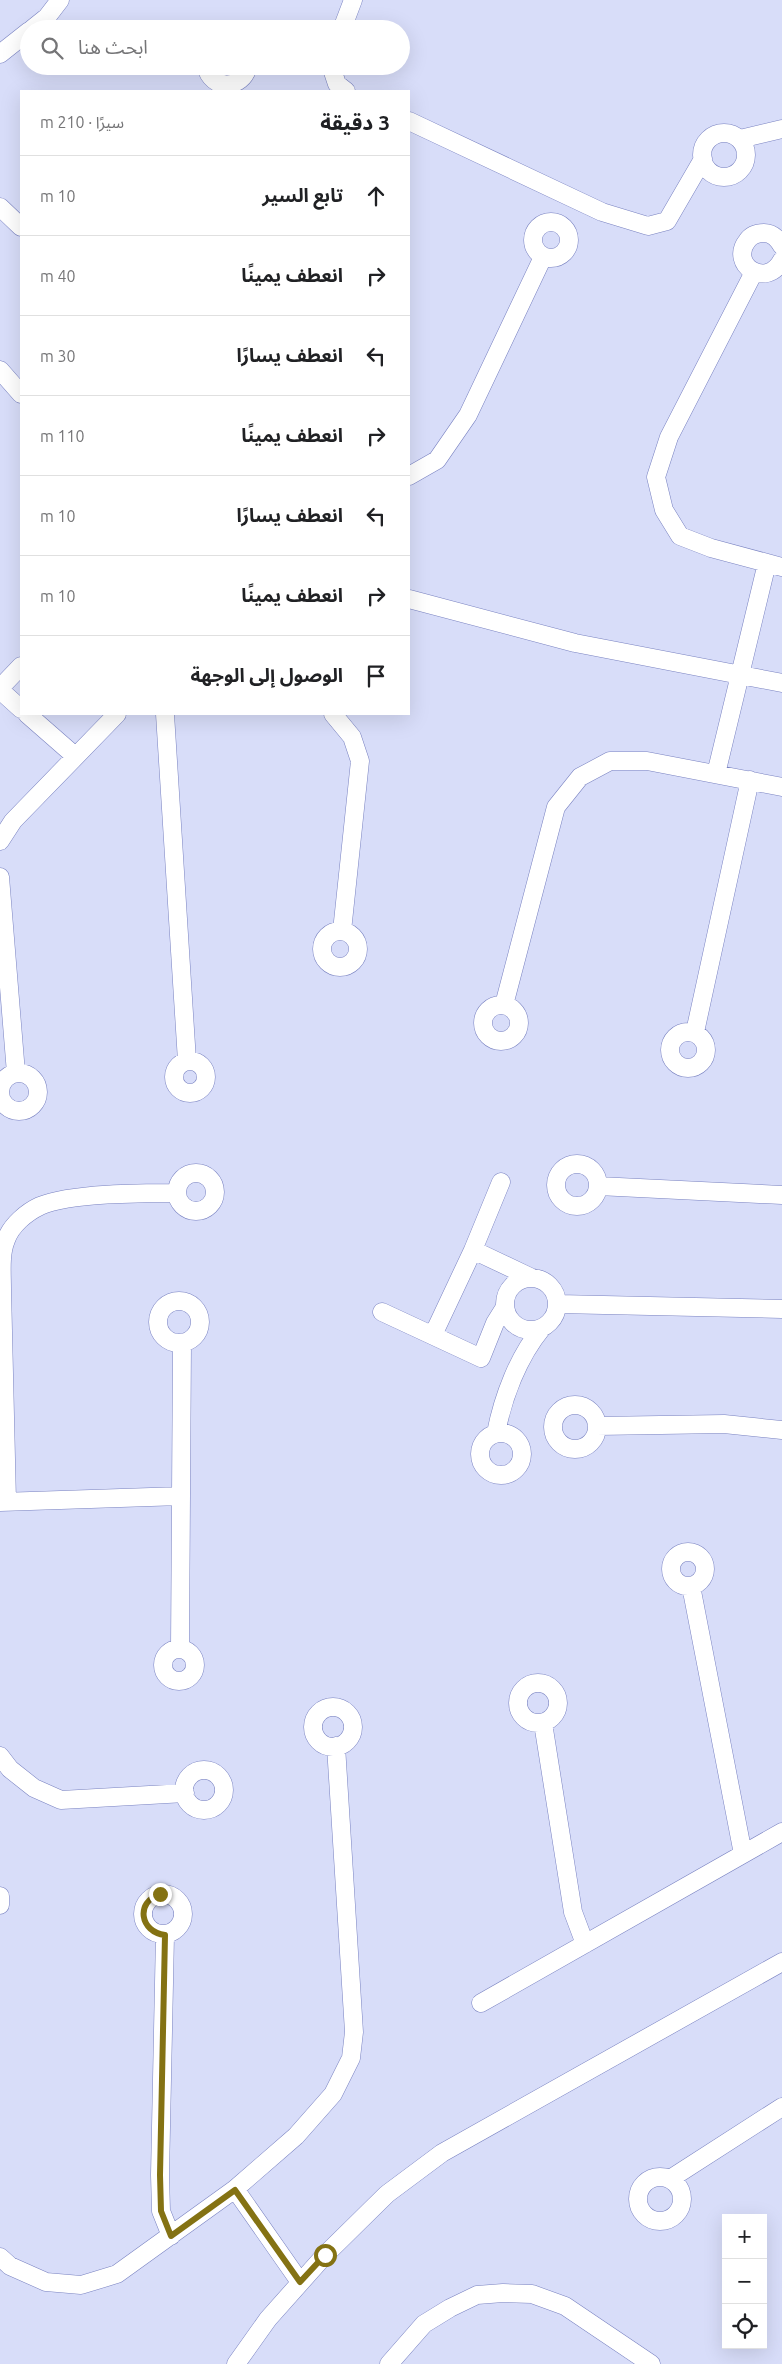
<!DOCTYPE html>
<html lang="ar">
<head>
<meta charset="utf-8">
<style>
  body { margin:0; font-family:Ubuntu,"Noto Sans Arabic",sans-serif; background:#f6f6f6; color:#202124; direction:rtl }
  .controls { position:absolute; right:15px; bottom:15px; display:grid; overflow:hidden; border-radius:0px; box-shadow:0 5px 20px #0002 }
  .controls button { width:45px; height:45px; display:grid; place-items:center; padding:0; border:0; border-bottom:1px solid #e0e0e0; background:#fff; color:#202124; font:25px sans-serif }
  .stop { position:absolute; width:15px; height:15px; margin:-11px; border:4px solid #847213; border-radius:50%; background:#fff }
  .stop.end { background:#847213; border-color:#fff; box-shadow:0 1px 5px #0008 }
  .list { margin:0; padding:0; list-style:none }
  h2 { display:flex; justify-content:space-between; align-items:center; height:65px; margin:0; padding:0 20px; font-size:21px }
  h2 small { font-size:16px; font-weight:400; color:#757577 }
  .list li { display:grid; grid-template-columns:32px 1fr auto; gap:15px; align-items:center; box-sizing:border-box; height:80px; padding:0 20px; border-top:1px solid #e0e0e0 }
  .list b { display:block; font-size:19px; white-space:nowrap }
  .list em { font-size:16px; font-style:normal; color:#757577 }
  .icon { flex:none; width:28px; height:28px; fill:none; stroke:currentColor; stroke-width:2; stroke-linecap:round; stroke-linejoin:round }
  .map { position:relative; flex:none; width:782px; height:2364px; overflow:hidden; direction:ltr }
  .search { position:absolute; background:#fff; box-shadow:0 5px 20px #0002; left:20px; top:20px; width:390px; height:55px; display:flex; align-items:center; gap:12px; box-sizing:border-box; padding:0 18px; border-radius:28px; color:#757577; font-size:19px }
  .panel { position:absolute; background:#fff; box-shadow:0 5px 20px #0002; left:20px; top:90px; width:390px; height:625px; border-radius:0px; direction:rtl }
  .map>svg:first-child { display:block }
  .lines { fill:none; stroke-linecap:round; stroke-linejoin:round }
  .minor-casing { stroke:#7982c1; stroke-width:19 }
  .minor { stroke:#fff; stroke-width:18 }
  .route { stroke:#847213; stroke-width:6 }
</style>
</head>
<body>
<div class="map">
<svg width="782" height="2364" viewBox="0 0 782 2364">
  <rect width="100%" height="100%" fill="#d8ddf9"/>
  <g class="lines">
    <defs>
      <path id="minor" d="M32 29 47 17 60 0
        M342 29 353 0
        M0 54 29 31
        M206 66C211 91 243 90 248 66
        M331 66 337 84 346 91
        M409 121 602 212 648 226 667 221 703 159
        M702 155a22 22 0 1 1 44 0a22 22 0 1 1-44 0Z
        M740 139 782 129
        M0 207 21 227
        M533 240a18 18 0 1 1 36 0a18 18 0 1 1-36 0Z
        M782 246C778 239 773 233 764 233 757 233 751 235 747 241 729 264 766 290 782 260
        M0 370 21 394
        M409 476 437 460 468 415 543 257
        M767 563 782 567
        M409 599 575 643 782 683
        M0 688 21 666
        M0 690 21 709
        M27 714 75 756
        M165 714 187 1061
        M333 714 352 737 360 761 342 931
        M716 774 767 563 711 548 680 536 664 510 656 477 669 437 754 272
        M0 841 13 821 117 714
        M0 877 16 1073
        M322 949a18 18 0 1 1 36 0a18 18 0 1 1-36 0Z
        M504 1005 556 807 580 777 610 761H647L782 787
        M483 1023a18 18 0 1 1 36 0a18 18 0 1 1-36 0Z
        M670 1050a18 18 0 1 1 36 0a18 18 0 1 1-36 0Z
        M695 1032 750 780
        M174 1077a16 16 0 1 1 32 0a16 16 0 1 1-32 0Z
        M0 1092a19 19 0 1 1 38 0a19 19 0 1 1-38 0Z
        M556 1185a21 21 0 1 1 42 0a21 21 0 1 1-42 0Z
        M177 1192a19 19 0 1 1 38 0a19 19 0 1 1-38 0Z
        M598 1186 782 1195
        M473 1250 501 1182
        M505 1304a26 26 0 1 1 52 0a26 26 0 1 1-52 0Z
        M158 1322a21 21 0 1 1 42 0a21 21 0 1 1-42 0Z
        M558 1304 782 1309
        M382 1312 481 1358 495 1323 505 1307
        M433 1335 473 1250 530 1277
        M553 1427a22 22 0 1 1 44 0a22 22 0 1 1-44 0Z
        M597 1426 724 1424 782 1430
        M480 1454a21 21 0 1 1 42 0a21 21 0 1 1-42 0Z
        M496 1433C503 1397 518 1357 542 1328
        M0 1502 181 1496
        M7 1502 2 1289C2 1273 0 1254 6 1240 11 1225 27 1212 40 1206 70 1193 143 1193 177 1193
        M671 1569a17 17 0 1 1 34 0a17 17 0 1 1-34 0Z
        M691 1586 743 1854
        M180 1648 182 1343
        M163 1665a16 16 0 1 1 32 0a16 16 0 1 1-32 0Z
        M518 1703a20 20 0 1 1 40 0a20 20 0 1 1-40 0Z
        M313 1727a20 20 0 1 1 40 0a20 20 0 1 1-40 0Z
        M543 1723 573 1912 585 1944
        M0 1756 10 1769 34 1788 61 1800 185 1793
        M184 1790a20 20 0 1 1 40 0a20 20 0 1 1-40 0Z
        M143 1914a20 20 0 1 1 40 0a20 20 0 1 1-40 0Z
        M0 1896V1905
        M165 1935 160 2175 161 2211 171 2236
        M481 2003 782 1832
        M638 2199a22 22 0 1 1 44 0a22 22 0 1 1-44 0Z
        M670 2179 782 2107
        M235 2189 300 2282
        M0 2257 10 2266 46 2282 81 2285 117 2274 235 2189 296 2136 333 2094 351 2058 354 2032 336 1746
        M236 2364 268 2319 325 2255 387 2194 442 2153 782 1962
        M389 2364 424 2324 450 2308 477 2295 503 2293 532 2294 565 2306 651 2364"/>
    </defs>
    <!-- minor casing -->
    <use href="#minor" class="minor-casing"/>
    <!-- minor -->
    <use href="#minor" class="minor"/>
  </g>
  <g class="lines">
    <!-- route -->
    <path class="route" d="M160 1894C135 1902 140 1932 165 1935L160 2175 161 2211 171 2236 235 2190 300 2282 325 2255"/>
  </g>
</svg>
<div class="controls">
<button>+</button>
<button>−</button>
<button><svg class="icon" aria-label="locate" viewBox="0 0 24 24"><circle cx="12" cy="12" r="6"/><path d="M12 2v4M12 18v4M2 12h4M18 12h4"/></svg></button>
</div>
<div class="stop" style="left:325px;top:2255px"></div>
<div class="stop end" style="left:160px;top:1894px"></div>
<div class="search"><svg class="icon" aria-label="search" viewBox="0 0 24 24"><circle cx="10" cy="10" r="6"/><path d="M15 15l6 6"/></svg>ابحث هنا</div>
<section class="panel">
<h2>3 دقيقة<small>سيرًا · 210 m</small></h2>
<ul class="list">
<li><svg class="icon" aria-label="ahead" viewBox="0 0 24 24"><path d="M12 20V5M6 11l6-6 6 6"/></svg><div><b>تابع السير</b></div><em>10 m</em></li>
<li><svg class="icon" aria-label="right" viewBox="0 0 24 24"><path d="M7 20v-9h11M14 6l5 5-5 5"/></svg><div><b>انعطف يمينًا</b></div><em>40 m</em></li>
<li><svg class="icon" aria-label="left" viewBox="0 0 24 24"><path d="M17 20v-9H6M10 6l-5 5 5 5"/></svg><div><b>انعطف يسارًا</b></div><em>30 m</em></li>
<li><svg class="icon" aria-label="right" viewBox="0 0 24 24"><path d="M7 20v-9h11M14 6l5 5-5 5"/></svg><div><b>انعطف يمينًا</b></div><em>110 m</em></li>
<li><svg class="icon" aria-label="left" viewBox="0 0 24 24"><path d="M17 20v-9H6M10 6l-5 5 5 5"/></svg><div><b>انعطف يسارًا</b></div><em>10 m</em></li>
<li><svg class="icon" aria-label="right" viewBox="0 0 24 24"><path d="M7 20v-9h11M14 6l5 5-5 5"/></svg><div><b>انعطف يمينًا</b></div><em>10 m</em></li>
<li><svg class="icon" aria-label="arrive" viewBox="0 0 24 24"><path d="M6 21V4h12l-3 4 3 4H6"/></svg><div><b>الوصول إلى الوجهة</b></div></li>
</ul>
</section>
</div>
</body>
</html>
